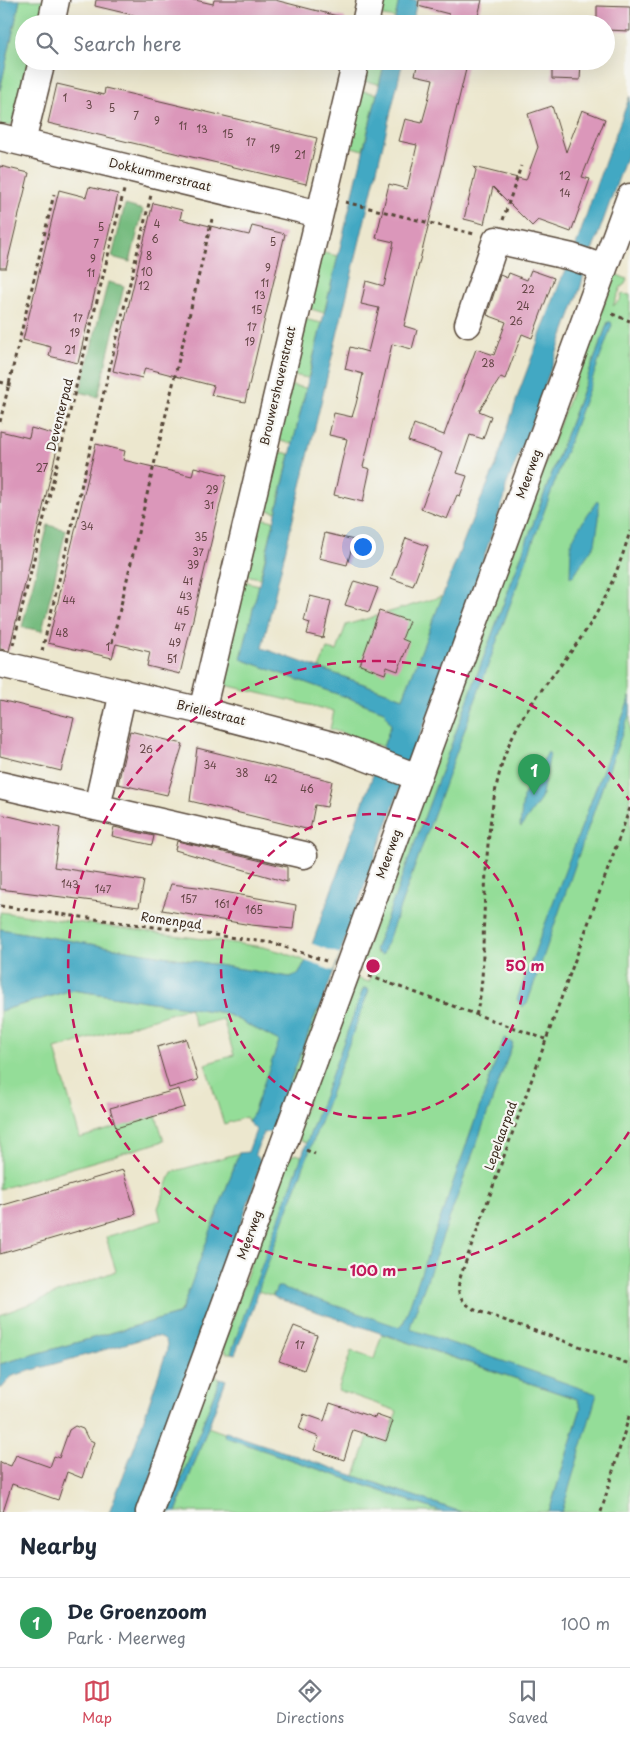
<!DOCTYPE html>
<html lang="en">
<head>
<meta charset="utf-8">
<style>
  body { margin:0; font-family:"Playpen Sans",sans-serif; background:#f2f2f3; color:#1f2937 }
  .you { position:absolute; left:362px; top:546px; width:18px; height:18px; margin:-12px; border:4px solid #fff; border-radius:50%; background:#1a73e8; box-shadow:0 0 0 8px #1a73e833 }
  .badge { display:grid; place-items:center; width:32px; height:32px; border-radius:50%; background:#d1495b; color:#fff; font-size:16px; font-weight:700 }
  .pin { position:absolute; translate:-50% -41px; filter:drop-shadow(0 1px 2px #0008) }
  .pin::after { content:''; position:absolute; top:26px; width:18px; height:15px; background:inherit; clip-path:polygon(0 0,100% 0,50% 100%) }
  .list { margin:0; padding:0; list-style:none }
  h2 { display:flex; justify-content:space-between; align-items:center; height:65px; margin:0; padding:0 20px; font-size:21px }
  h2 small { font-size:16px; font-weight:400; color:#747a83 }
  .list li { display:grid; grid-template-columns:32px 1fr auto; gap:15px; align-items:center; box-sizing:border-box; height:90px; padding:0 20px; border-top:1px solid #e0e1e3 }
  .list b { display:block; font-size:19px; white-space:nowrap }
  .list p { margin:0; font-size:16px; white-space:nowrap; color:#747a83 }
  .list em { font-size:16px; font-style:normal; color:#747a83 }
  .icon { flex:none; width:28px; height:28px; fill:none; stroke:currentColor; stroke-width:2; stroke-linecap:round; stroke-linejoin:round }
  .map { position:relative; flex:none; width:630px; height:1512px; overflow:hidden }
  .search { position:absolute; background:#fff; box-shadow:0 5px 20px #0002; left:15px; right:15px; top:15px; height:55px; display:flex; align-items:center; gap:12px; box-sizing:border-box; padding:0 18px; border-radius:28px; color:#747a83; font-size:19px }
  .sheet { height:155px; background:#fff }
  nav { display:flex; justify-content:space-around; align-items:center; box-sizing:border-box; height:70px; border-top:1px solid #e0e1e3; background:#fff; font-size:14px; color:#747a83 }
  nav a { display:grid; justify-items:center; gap:2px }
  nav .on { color:#d1495b }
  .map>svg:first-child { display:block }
  .green { fill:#94dd98; stroke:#68845b; fill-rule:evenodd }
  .forest { fill:#77bc80; stroke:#59734f }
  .water { fill:#43a8c3; stroke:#3f6970 }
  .pier { fill:#ece7ce }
  .building { fill:#db97ba }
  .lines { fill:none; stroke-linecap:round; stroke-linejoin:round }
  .minor-casing { stroke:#564638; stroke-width:29 }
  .path { stroke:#564638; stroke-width:3; stroke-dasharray:4 4; stroke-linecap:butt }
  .minor { stroke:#fff; stroke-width:26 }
  .ring { fill:none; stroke:#c2185b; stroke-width:2.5; stroke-dasharray:9 6 }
  .labels { text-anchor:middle; stroke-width:4.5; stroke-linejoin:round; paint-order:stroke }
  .number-label { font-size:10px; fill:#634545 }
  .street-label { font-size:12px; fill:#3b2a1e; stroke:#f6f6f2 }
  .centre { fill:#c2185b; stroke:#f6f6f2; stroke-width:2.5 }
  .ring-label { font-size:15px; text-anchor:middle; font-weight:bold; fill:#c2185b; stroke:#f6f6f2; stroke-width:4.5; stroke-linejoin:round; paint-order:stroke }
</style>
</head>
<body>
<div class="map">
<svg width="630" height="1512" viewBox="0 0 630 1512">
  <rect width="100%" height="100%" fill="#f6f6f2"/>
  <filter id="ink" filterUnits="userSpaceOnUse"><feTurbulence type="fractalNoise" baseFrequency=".02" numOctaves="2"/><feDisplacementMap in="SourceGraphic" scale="10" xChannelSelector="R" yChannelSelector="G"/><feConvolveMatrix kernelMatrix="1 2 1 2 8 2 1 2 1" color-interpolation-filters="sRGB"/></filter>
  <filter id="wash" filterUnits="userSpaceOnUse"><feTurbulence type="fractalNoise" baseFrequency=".0096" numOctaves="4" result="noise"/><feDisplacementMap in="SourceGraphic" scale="20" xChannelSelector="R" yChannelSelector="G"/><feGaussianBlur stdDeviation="1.12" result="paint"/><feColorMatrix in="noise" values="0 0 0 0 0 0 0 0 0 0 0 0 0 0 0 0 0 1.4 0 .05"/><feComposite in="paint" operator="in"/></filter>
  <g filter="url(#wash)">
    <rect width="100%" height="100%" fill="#ece7ce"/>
    <!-- green -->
    <path class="green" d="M20 0H50L44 24H24V61H35L15 121 10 125 0 126V90Z
      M378 0H399L395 18 378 15Z
      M369 61H385L379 84 364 81Z
      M359 90 377 94 363 150 348 146Z
      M319 252 338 256 324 313 308 308Z
      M615 274 627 279 625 284 621 287 613 306 620 300 622 294 630 295V1512H559L593 1397 273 1293V1296L258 1291V1286L364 988 307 1143 301 1141 296 1131 356 978 369 982 373 972 360 965ZM608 322 377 954 375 950Z
      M304 319 322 323 308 378 293 375Z
      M288 385 306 388 293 444 277 440Z
      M273 450 290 454 276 512 260 508Z
      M256 517 274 521 260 578 244 575Z
      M243 581 259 585 241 659 384 711 391 725 383 747 330 729 334 711 221 684Z
      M443 596 403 698 319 668 327 649 337 651 346 625Z
      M0 912 263 947 282 952 306 961 298 974 290 977 0 929Z
      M72 990 225 1013 280 1041 252 1117 248 1121 246 1117 224 1124 205 1064 234 1055 223 1019 196 1026 189 1008 55 1049 80 1138 156 1115 164 1141 0 1189V1011Z
      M320 1009 283 1129 273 1131 272 1129 317 1011Z
      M239 1153 185 1303 178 1314 0 1364V1315L116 1271 106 1237 161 1220 158 1208 172 1172Z
      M296 1154 302 1156 231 1353H226L223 1346 286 1158Z
      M382 1334 577 1399 581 1408 549 1512H461L355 1476 368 1437 386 1443 397 1411 338 1390 351 1351 374 1359Z
      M216 1376 220 1378 169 1512H157L201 1391Z
      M208 1427 224 1433 225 1437 442 1512H176Z"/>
    <!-- forest -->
    <path class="forest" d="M125 205 143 210 130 262 112 257Z
      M108 282 124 286 98 397 80 392Z
      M48 525 66 530 42 631 22 627Z"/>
    <!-- water -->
    <path class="water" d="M0 0H20L0 90Z
      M399 0H417L412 24H394Z
      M385 61H403L262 648 403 698 473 517 495 468 520 389 562 277 570 264 597 183 630 96V147L594 246 588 257 581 286 538 404 539 406 535 416 506 486 505 496 434 702 414 749 320 1009 317 1011 272 1129 273 1131 263 1133 255 1154 261 1161 253 1189 139 1512H109L134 1448 167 1350C168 1339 163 1336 153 1336L15 1375 11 1377 2 1388H0V1364L171 1316 178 1314 182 1309 239 1153 248 1152 256 1130 248 1121 252 1116 279 1041 225 1013 72 990 0 1011V929L290 977 298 974 306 961 391 725 384 711 241 659Z
      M608 322H611L612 325 383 954 380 955 375 950Z
      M597 501 599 503V519L595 544 573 576 570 577 571 543 578 529Z
      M630 697V713L603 785 527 1004 522 1007 517 999Z
      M548 752 550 754 541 799 521 827 520 826 523 797Z
      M365 988 369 990 261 1282 254 1306 235 1354 231 1353 247 1306 363 989Z
      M504 1038 513 1043 411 1324V1329L597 1394 562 1512H549L581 1408 577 1399 276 1298 273 1296 277 1287H281L399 1327 403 1324Z
      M220 1378 226 1380 176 1512H169Z
      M226 1432 461 1512H442L225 1437 224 1433Z"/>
    <!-- pier -->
    <path class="pier" d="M310 943 340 954 333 971 303 960Z"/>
    <g id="blocks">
      <!-- building -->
      <path class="building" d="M96 0H195L213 4 214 0H275L345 18V24H171L95 6Z
        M419 0H482L476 24H446L449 14 418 6Z
        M597 6 630 7V31L606 30V24H597Z
        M418 61H468L404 326 417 330 412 349 392 344 363 467 370 469 363 502 334 495 347 439 329 435 334 413 352 417 356 404 363 374 345 369 350 347 368 352 379 308 361 304 366 281 384 286 394 242 376 238 389 184 407 189 417 145 399 141 405 119 422 123 427 105 433 79 415 75Z
        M552 61H581L580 80 552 79Z
        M57 84 104 95 105 88 317 138 306 184 48 123Z
        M552 106 566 152 582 110 605 119 582 177 590 179 571 232 538 220 532 226 493 187 484 224 464 219 476 170 473 167 526 180 538 147 528 114Z
        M0 166 29 173 6 268H0Z
        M89 187 118 194 78 363 49 356 51 347 23 340 59 190 86 197Z
        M153 203 182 210 180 219 249 235 252 226 285 234 245 402 211 395 214 386 145 368 142 378 113 371Z
        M531 270 554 278 532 338 522 334 505 379 501 377 479 411 491 416 483 439 470 435 457 473 467 476 460 496 457 495 447 519 421 509 442 453 408 441 414 424 444 435 476 349 494 355 506 322 487 315 500 275 507 278 509 273 527 280Z
        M31 428 60 436 9 651 0 649V431L29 438Z
        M96 444 125 451 123 460 166 470 192 476 194 467 227 475 180 674 147 666 150 652 116 644 112 658 48 643Z
        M325 533 354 540 347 565 319 558Z
        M406 538 428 546 413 586 391 578Z
        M354 581 378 588 369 612 345 605Z
        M310 596 331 601 323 638 307 634 310 623 304 621Z
        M379 611 409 621 402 639 409 642 398 671 387 667 385 674 360 665Z
        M0 700 74 718 61 771 0 756Z
        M130 731 183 744 167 795 118 784Z
        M197 748 332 781 327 807 315 805 310 830 190 801Z
        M0 814 60 828 54 867 144 881 139 907 0 889Z
        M114 827 154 836 152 845 112 836Z
        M177 841 287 867V882L175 850Z
        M171 884 197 887 296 905 293 929 251 925 162 910Z
        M186 1039 198 1080 169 1088 157 1047Z
        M179 1089 185 1107 116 1128 110 1108Z
        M123 1170 136 1214 0 1254V1206Z
        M294 1326 317 1335 304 1370 279 1361Z
        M330 1403 375 1418 376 1415 393 1421 386 1441 353 1430 344 1460 314 1450 319 1437 299 1429 304 1414 324 1421Z
        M75 1426 83 1429 88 1439 94 1442 82 1478 67 1472 58 1500 12 1484 3 1512H0V1462L11 1466 16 1455 50 1467 54 1456 59 1458 69 1430Z"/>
    </g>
  </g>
  <g filter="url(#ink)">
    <use href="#blocks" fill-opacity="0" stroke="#564638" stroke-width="1"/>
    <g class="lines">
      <defs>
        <path id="minor" d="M51 24 56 0
          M365 24 370 0
          M0 137 319 214
          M22 142 42 61
          M468 324 496 240 572 257 604 268
          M0 664 202 711 336 746 417 777
          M202 711 356 61
          M0 785 304 855
          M97 807 123 692
          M149 1512 630 197"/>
      </defs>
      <!-- minor casing -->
      <use href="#minor" class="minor-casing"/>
      <!-- path -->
      <path class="path" d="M345 202 474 234
        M503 220 521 166
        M612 314 630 321
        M0 382 15 386
        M0 422 54 194
        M112 643 212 219
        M13 645 124 190
        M42 651 151 195
        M630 808 466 1261C458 1283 451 1296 475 1310L630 1364
        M0 906 273 943 326 961
        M369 976 545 1039
        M476 1015C485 983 482 949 484 916 486 867 488 811 502 764 507 746 516 728 526 712 548 679 575 650 595 616 610 589 622 560 630 531
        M306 1150 315 1154
        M601 1512 630 1413"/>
      <!-- minor -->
      <use href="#minor" class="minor"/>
    </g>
  </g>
  <!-- distance rings -->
  <g class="ring">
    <circle cx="373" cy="966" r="152"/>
    <path d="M629 1132A305 305 0 1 1 629 800"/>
  </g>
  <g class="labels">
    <!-- number labels -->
    <g class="number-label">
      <text x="65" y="102">1</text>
      <text x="89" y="109">3</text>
      <text x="112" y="112">5</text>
      <text x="136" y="120">7</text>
      <text x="157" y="125">9</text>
      <text x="183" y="130">11</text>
      <text x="202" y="133">13</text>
      <text x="228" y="138">15</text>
      <text x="251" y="146">17</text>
      <text x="275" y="153">19</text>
      <text x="300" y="159">21</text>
      <text x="565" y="180">12</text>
      <text x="565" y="197">14</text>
      <text x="157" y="228">4</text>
      <text x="101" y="231">5</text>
      <text x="155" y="243">6</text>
      <text x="273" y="246">5</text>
      <text x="96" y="248">7</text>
      <text x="149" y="260">8</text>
      <text x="93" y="263">9</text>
      <text x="268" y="272">9</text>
      <text x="147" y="276">10</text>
      <text x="91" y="277">11</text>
      <text x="265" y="287">11</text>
      <text x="144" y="290">12</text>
      <text x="528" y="293">22</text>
      <text x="260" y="299">13</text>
      <text x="523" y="310">24</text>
      <text x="257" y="314">15</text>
      <text x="78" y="322">17</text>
      <text x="516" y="325">26</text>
      <text x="252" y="331">17</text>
      <text x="75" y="337">19</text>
      <text x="250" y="346">19</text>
      <text x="70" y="354">21</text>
      <text x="488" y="367">28</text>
      <text x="42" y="472">27</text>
      <text x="212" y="494">29</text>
      <text x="209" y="509">31</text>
      <text x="87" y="530">34</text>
      <text x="201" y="541">35</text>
      <text x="198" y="556">37</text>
      <text x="193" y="569">39</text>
      <text x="188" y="585">41</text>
      <text x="186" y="600">43</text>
      <text x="69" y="604">44</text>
      <text x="183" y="615">45</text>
      <text x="180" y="631">47</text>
      <text x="62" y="637">48</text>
      <text x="175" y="647">49</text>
      <text x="108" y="651">1</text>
      <text x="172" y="663">51</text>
      <text x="146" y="753">26</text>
      <text x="210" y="769">34</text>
      <text x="242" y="777">38</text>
      <text x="271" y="783">42</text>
      <text x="307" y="793">46</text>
      <text x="70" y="888">143</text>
      <text x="103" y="893">147</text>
      <text x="189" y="903">157</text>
      <text x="222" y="908">161</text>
      <text x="254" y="914">165</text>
      <text x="300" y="1349">17</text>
    </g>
    <!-- street labels -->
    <g class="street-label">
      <text transform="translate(160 175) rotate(14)" y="4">Dokkummerstraat</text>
      <text transform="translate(278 386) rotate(-77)" y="4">Brouwershavenstraat</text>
      <text transform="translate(60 415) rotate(-76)" y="4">Deventerpad</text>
      <text transform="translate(529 474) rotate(-70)" y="4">Meerweg</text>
      <text transform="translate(211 713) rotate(14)" y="4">Briellestraat</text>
      <text transform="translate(389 854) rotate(-70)" y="4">Meerweg</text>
      <text transform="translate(171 921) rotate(8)" y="4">Romenpad</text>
      <text transform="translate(501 1136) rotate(-70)" y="4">Lepelaarpad</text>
      <text transform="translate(250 1235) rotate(-70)" y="4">Meerweg</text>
    </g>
  </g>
  <circle cx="373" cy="966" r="8" class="centre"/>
  <g class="ring-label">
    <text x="525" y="971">50 m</text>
    <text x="373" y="1276">100 m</text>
  </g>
</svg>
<div class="you"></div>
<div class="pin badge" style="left:534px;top:795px;background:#2e9e5b">1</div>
<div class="search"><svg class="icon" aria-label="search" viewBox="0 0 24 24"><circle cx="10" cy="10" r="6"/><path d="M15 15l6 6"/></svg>Search here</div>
</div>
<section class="sheet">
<h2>Nearby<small></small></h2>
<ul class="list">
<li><span class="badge" style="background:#2e9e5b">1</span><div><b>De Groenzoom</b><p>Park · Meerweg</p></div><em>100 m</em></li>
</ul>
</section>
<nav>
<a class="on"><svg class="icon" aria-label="map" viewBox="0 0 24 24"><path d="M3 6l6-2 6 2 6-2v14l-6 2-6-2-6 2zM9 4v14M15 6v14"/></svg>Map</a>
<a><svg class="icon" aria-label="directions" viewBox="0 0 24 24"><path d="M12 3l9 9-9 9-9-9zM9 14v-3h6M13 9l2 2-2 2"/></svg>Directions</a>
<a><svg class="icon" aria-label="saved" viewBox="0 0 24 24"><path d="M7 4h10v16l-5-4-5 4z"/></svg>Saved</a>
</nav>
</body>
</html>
